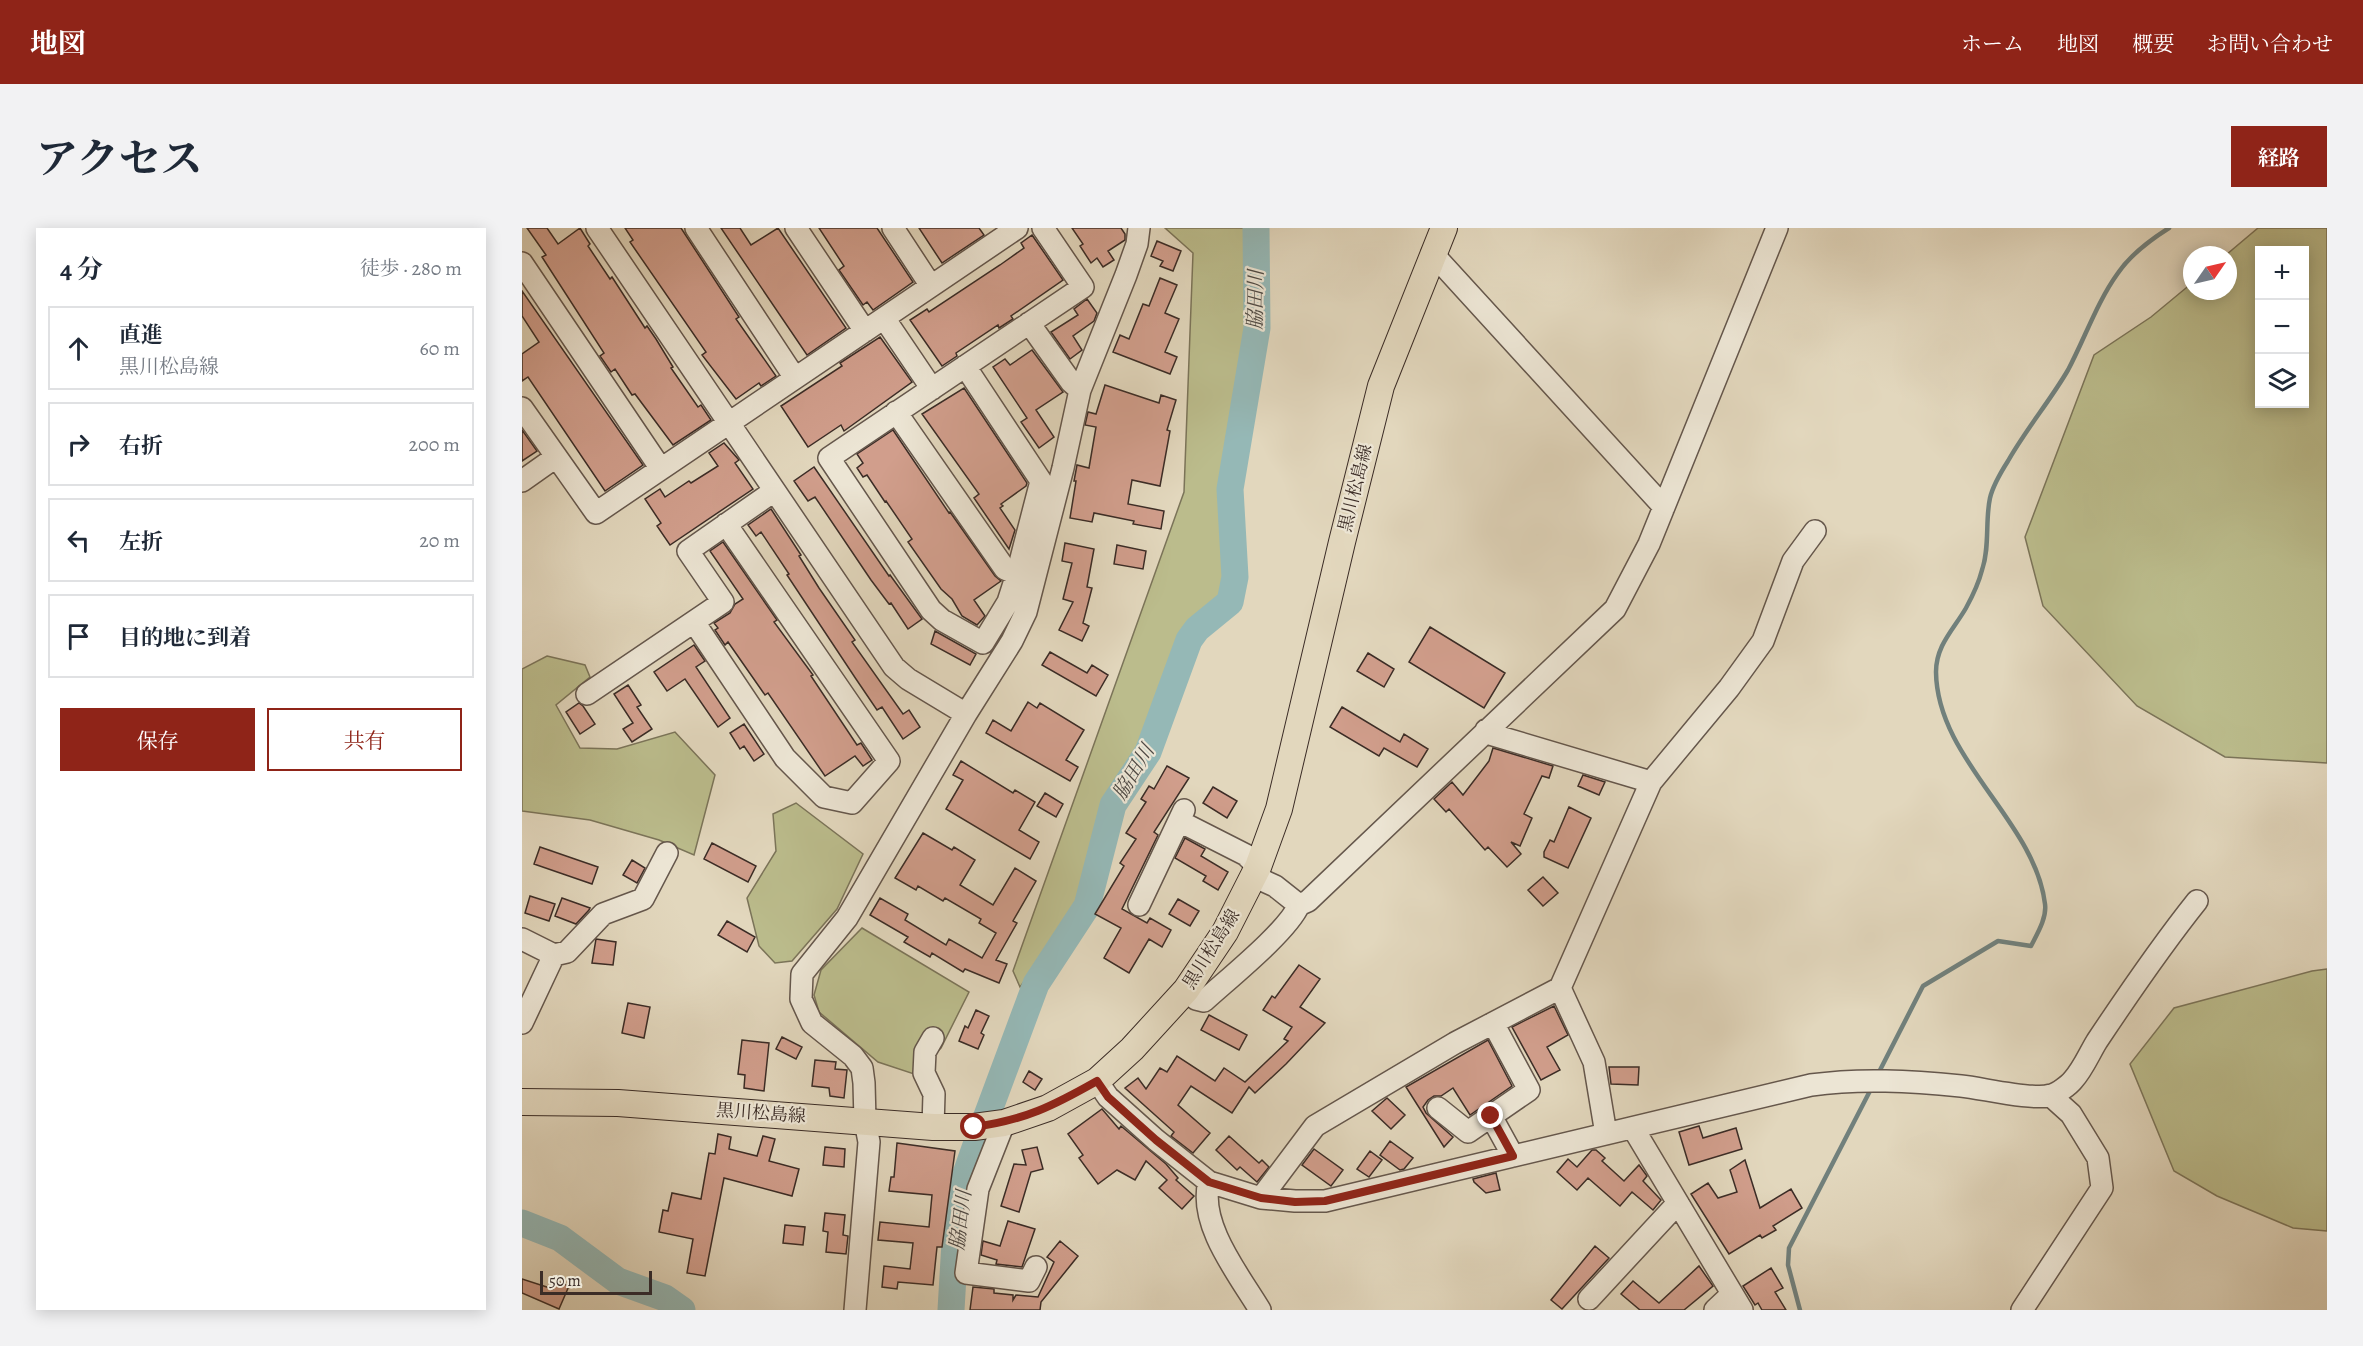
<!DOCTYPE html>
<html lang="ja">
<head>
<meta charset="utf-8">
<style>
  body { margin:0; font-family:Alegreya,"Noto Serif JP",serif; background:#f2f2f3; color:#1f2937 }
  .controls { position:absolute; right:18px; top:18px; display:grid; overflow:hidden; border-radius:0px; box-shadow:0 3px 15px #0003 }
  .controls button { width:54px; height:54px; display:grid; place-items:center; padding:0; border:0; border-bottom:2px solid #e0e1e3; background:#fff; color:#1f2937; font:30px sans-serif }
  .compass { position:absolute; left:1661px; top:18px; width:54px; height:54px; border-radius:50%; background:#fff; box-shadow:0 3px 15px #0003; rotate:56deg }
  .scale { position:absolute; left:18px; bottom:15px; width:112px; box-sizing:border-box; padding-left:6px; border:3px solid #3b2c26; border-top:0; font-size:16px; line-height:21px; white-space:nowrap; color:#3b2c26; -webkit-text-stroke:4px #ece5d4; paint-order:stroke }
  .stop { position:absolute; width:18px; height:18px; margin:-14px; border:4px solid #8f2418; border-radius:50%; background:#fff }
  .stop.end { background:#8f2418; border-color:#fff; box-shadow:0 2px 6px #0008 }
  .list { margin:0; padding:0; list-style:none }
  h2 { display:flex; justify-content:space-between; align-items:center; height:78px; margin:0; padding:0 24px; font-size:26px }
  h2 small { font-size:20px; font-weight:400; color:#747a83 }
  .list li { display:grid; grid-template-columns:39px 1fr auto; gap:18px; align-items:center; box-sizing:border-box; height:84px; margin:0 12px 12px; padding:0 12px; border:2px solid #e0e1e3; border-radius:0px }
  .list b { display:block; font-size:22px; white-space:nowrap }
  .list p { margin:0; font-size:20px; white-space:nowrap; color:#747a83 }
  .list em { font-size:20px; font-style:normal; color:#747a83 }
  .actions { display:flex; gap:12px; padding:18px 24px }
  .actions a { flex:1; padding:14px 0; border:2px solid #8f2418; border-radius:0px; text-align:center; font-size:21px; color:#8f2418 }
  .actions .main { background:#8f2418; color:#fff }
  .icon { flex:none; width:33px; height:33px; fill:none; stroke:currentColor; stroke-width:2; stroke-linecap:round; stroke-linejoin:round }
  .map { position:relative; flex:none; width:1805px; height:1082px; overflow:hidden; border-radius:0px }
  header { display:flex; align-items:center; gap:36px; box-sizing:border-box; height:84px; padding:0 30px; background:#8f2418; color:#fff }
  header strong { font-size:28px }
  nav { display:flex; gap:33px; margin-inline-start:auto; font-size:21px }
  .intro { display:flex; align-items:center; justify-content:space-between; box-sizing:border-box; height:144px; padding:0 36px }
  h1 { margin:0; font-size:42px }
  .button { padding:15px 27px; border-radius:0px; background:#8f2418; color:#fff; font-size:21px; font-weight:700 }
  main { display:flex; gap:36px; padding:0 36px }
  aside { flex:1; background:#fff; border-radius:0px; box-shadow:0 3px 15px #0003 }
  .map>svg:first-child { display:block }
  .green { fill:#bbbc8c; stroke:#7b7459; stroke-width:1.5; fill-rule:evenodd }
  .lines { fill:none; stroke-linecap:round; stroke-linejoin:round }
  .stream { stroke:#71807c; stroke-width:4.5 }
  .river { stroke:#95b8b6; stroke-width:27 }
  .building { fill:#d19e8c; stroke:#3b2c26; stroke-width:1.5 }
  .minor-casing { stroke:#65574c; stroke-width:24 }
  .major-casing { stroke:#3b2c26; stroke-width:28 }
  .minor { stroke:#ece5d4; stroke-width:21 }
  .major { stroke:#e2d7bd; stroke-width:26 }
  .route { stroke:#8f2418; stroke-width:8 }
  .labels { text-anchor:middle; stroke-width:4.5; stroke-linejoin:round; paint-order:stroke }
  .street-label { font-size:18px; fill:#3b2c26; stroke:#ece5d4 }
  .water-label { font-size:20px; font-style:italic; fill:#4d4843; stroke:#ece5d4 }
</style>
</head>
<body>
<header>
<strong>地図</strong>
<nav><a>ホーム</a><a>地図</a><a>概要</a><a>お問い合わせ</a></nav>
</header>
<div class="intro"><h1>アクセス</h1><a class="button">経路</a></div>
<main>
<aside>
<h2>4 分<small>徒歩 · 280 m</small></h2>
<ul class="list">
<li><svg class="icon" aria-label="ahead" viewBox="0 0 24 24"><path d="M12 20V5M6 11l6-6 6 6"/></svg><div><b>直進</b><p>黒川松島線</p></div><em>60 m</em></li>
<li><svg class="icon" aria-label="right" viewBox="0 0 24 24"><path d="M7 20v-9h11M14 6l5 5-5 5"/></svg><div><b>右折</b></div><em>200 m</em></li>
<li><svg class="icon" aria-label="left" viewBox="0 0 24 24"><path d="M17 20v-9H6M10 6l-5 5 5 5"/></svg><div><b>左折</b></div><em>20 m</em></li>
<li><svg class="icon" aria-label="arrive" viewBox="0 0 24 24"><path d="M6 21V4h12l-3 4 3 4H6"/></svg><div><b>目的地に到着</b></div></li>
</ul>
<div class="actions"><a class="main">保存</a><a>共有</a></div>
</aside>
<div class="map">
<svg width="1805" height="1082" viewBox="0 0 1805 1082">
  <rect width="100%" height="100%" fill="#e2d7bd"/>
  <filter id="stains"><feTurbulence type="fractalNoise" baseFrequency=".00333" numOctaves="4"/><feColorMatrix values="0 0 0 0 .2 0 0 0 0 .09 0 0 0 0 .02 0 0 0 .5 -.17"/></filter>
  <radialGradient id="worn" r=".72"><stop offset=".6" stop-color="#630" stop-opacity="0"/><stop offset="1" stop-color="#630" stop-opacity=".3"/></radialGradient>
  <!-- green -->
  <path class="green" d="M643 0H728L729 99 703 261 707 367 666 404 561 675 498 759 491 743 662 264 671 25Z
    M1736 0H1805V535L1703 529 1615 478 1521 378 1503 309 1572 127 1629 89 1670 55V63H1706V27H1704ZM1782 22V176H1738V22Z
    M25 428 63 437 68 449 34 477 58 520 95 521 153 504 193 547 172 627 137 612 68 592 0 583V441Z
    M274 575 341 626 315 681 270 733 253 735 237 718 225 670 254 623 251 586Z
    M340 700 447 764 419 820 392 846 356 834 297 784 292 767 299 742Z
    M1805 741V1003L1771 1000 1695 968 1652 943 1608 836 1652 780 1790 743Z"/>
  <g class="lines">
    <!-- stream -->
    <path class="stream" d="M1356 846 1401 758 1476 713 1509 718C1515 706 1525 690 1523 676 1513 593 1415 532 1414 444 1414 417 1432 401 1444 380 1450 369 1457 354 1460 342 1468 319 1463 293 1468 270 1471 257 1479 244 1486 233 1504 201 1528 173 1546 142 1563 110 1575 74 1596 45 1609 26 1628 12 1647 0
      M1278 1082 1266 1037 1267 1020 1350 859"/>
    <!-- river -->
    <path class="river" d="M0 995 38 1010 96 1053 143 1070 160 1082
      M429 1082 434 997 439 960 453 920 514 756 565 678 591 577 626 524 667 412 675 401 708 374 713 349 708 261 735 100 734 0"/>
  </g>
  <!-- building -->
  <path class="building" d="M5 0H25L36 16 58 0 68 16 66 18 88 51 90 49 123 100 125 98 134 111 151 139 149 140 176 179 179 177 189 192 151 217 113 166 110 167 93 141 89 144 78 128 82 125 20 29 24 27Z
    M103 0H159L217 89 214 91 254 148 239 158 237 155 214 171 180 127 184 124 108 14 111 12Z
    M199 0H218L229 17 256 0 324 100 285 127Z
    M297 0H355L391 54 351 82 345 74 341 77 317 42 322 38Z
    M397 0H457L462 7 420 35Z
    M550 0H599L603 6V12L586 23 592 32 581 39 575 30 569 35 558 18 561 16Z
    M510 7 541 52 489 88 491 91 477 100 476 97 434 125 435 128 420 138 388 92 405 81 407 84 478 37 502 20 499 15Z
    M635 13 659 23 651 43 638 38 641 33 629 28Z
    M638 50 655 57 643 85 657 91 643 124 655 129 648 146 591 124 598 107 607 111 621 76 627 78Z
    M0 63 121 237 83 263 6 149 0 153V126L17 114 0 88Z
    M565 71 575 85 572 93 551 108 560 122 548 131 529 104 556 87 552 81Z
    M358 109 390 154 322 203 319 197 286 219 259 178 320 138 318 135Z
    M510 122 541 164 514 182 532 209 517 220 499 194 505 190 471 139 483 131 488 137Z
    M583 157 637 175 639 167 654 172 645 202 648 203 638 258 610 252 606 276 642 283 639 301 611 296 612 293 572 285 570 294 548 290 554 253H552L555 237 567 240 574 199 563 197 566 184 574 186Z
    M442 160 505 255 504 258 479 276 481 278 478 280 493 302 487 321 452 270 457 266 400 186Z
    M0 202 15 223 0 233Z
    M371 202 427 285 428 284 473 348 479 353 452 372 463 388 455 397 440 388 430 371 419 361 386 314 390 311 364 273 363 274 345 247 341 249 335 240 341 235 335 226Z
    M202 215 217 232 213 235 231 261 148 317 135 298 139 295 123 271 138 261 143 269 167 253 169 255 196 238 187 225Z
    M292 239 367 348 368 347 400 391 386 401 369 375 367 376 349 352 293 269 286 273 272 253Z
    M249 281 279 327 277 328 297 360 333 412 330 414 381 486 387 482 398 499 381 511 360 479 355 482 334 451 265 347 267 346 239 304 234 308 226 297Z
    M201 314 255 392 252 394 291 447 289 448 335 517 339 515 350 532 341 538 333 528 303 548 246 465 243 467 206 414 203 417 193 402 196 400 192 395 208 385 213 376 221 371 188 323Z
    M543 315 572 321 565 359 570 360 561 395 567 398 560 413 537 402 551 374 541 371 550 335 540 333Z
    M595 317 624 323 621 341 592 336Z
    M908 399 983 445 962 480 887 434Z
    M413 403 454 426 448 437 409 416Z
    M172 417 183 433 174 439 208 490 196 499 163 451 145 463 132 444Z
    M528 424 565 445 570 437 586 447 574 468 520 437Z
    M846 425 872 441 862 459 835 443Z
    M106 457 119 477 115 479 130 501 110 514 101 501 111 495 92 466Z
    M506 474 515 480 518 475 562 502 544 532 556 539 548 553 464 505 471 492 489 503Z
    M57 475 61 478 73 496 58 506 44 484Z
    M820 479 878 514 882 506 906 521 895 539 862 520 857 528 808 499Z
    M222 496 242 526 232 533 222 518 218 521 208 505Z
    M971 520 1031 538 1027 550 1020 548 1002 586 1010 590 998 618 989 614 999 626 985 639 966 619 963 622 927 581 924 584 912 571 930 554 941 567 967 533Z
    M439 533 491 565 493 562 513 574 497 602 517 614 508 631 424 581 441 552 431 547Z
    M645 538 667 550 632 604 636 607 600 681 625 695 628 690 649 702 640 719 627 711 607 745 582 730 599 700 573 686 602 638 598 635 614 611 604 605 624 574 619 571 627 558 632 561Z
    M1061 547 1083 554 1077 567 1056 558Z
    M691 559 715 573 705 590 681 575Z
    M523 565 541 576 534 589 515 578Z
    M1047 579 1069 590 1046 640 1022 629V624L1028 612 1032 614Z
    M401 605 430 622 432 619 453 632 438 657 471 677 493 640 514 653 491 693 495 695 474 732 485 736 477 755 443 741 441 744 410 725 408 729 382 714 386 709 348 687 358 670 386 686 383 692 424 717 427 711 460 730 474 705 457 695 459 691 423 670 421 673 396 658 394 662 373 650Z
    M663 610 683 621 679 628 706 644 696 662 681 653 684 648 653 630Z
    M190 615 234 638 226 654 182 631Z
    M18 619 76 639 70 656 12 636Z
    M110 632 123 640 115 655 101 647Z
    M1021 649 1036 665 1021 678 1006 662Z
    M8 668 33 676 27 693 3 685Z
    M40 670 68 680 67 682 54 696 33 688Z
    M656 671 677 683 668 698 647 686Z
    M205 693 233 709 225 724 196 707Z
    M74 711 94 714 91 737 70 735Z
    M777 737 798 751 778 779 803 795 764 836 733 865 727 859 710 885 669 858 656 877 688 905 671 925 649 908 652 904 603 860 616 850 624 861 638 840 645 844 655 828 693 853 702 840 723 854 766 813 762 811 770 799 741 782 750 768 753 770Z
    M106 775 128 779 122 810 100 805Z
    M1032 778 1046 807 1025 819 1038 842 1019 852 990 799Z
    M454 782 467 788 459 805 462 807 456 821 437 813 443 798 446 800Z
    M687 787 725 807 717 822 679 802Z
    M260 809 280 819 274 831 254 821Z
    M220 812 247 815 242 863 222 860 223 847 216 846Z
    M966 812 990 858 948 887 931 860 919 868H912L906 872 901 879 904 885 931 909 922 919 884 859Z
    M293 832 314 834 313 841 325 842 322 870 308 868 307 860 290 858Z
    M1087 839H1117L1116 857 1089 856Z
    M507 843 520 851 513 862 501 854Z
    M865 870 883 887 869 901 850 883Z
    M580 881 597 901 599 898 644 936 656 950 654 952 672 968 660 981 637 960 645 952 624 933 613 952 595 942 576 956 557 930 561 927 546 906Z
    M1177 898 1181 910 1214 900 1220 921 1167 937 1157 904Z
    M196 906 209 909 207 921 235 928 241 908 253 911 247 933 277 941 270 968 202 950 183 1048 165 1045 171 1011 137 1004 141 982 146 983 150 965 179 971 187 925 193 926Z
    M707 908 737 935 740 932 747 939 735 954 718 939 715 942 694 922Z
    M868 913 891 930 882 941 878 942 858 927Z
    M375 915 433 923 420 1019H415L411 1057 376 1054 375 1061 360 1059 362 1038 388 1041 391 1015 356 1012 358 994 407 999 410 967 367 963 369 949H372Z
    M303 919 323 921 322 939 301 937Z
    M515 919 521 941 509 944 497 984 479 978 492 936 504 937 500 922Z
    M792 921 821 942 809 958 780 937Z
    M1070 922H1074L1083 930 1080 933 1102 953 1117 937 1125 948 1121 953 1139 972 1131 982 1110 964 1098 978 1066 950 1055 962 1035 944 1046 931 1055 939Z
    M848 923 860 932 847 949 835 941Z
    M1223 932 1238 980 1269 961 1280 980 1251 998 1254 1002 1240 1010 1238 1007 1207 1026 1169 966 1186 955 1196 970 1215 964 1208 942Z
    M974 945 978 962 964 965 952 954 951 951Z
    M303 985 323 987 321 1007 326 1008 324 1026 304 1024 306 1004 301 1003Z
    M486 993 513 1001 500 1039 474 1036 475 1032 459 1027 461 1013 478 1018Z
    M263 997 283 999 281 1017 261 1015Z
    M538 1013 556 1028 519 1074 518 1082H448L451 1059 472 1061V1065L491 1067V1072L494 1067 516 1069 532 1034 525 1029Z
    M1073 1018 1087 1030 1040 1081 1029 1072Z
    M1177 1038 1191 1058 1162 1082H1118L1099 1066 1111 1053 1137 1075Z
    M1249 1040 1261 1060 1253 1064 1264 1082H1240L1236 1075 1233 1077 1221 1058Z
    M0 1051 31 1061 34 1053 47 1058 37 1081 0 1065Z"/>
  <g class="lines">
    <defs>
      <path id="minor" d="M75 0 372 439 386 451 444 486
        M174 0 273 150
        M274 0 343 103
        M371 0 409 58
        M910 25 1142 279
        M0 35 139 241
        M362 90 410 161
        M507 95 549 154 558 162
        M443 138 519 253 495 346
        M0 180 74 285 495 0
        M374 184 483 341 495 346 486 374 461 415 420 392 409 382 307 230C391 173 476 116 561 59L521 0
        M0 253 34 229
        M172 394 263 530 302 569 330 575 367 533 204 296
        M65 466 201 374 166 323 252 263
        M964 502 971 507 1129 554 1207 460 1241 413 1271 333 1293 303
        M657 593 724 627 736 639
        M731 648 753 658 777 677
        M617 677 662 582
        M0 711 32 727
        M1038 760 1072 834 1084 906
        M664 762 674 771 682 773C706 751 765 704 777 677L786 673 1093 381 1127 316 1255 0
        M0 795 32 727 45 724 81 686 121 671 145 625
        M575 853 586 869 634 912 687 954 739 970 773 973H803L1289 857C1338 850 1389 853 1439 858 1460 860 1511 873 1529 867 1535 866 1547 857 1551 852 1561 841 1567 826 1575 813 1607 765 1639 718 1675 673
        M916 880 946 904 1007 862 971 795
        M969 888 991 928
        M482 895 456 961 444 1045 507 1053 514 1039
        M411 899 412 866 402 845 403 824 411 810
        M1111 900 1220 1082
        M687 954C676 996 717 1047 738 1082
        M739 970 793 898 933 815 1038 760 1129 554
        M1067 1071 1156 975
        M333 1082 347 914 343 893 342 855 340 840 331 828 290 795 279 771 280 746 325 690 444 486 490 413 504 384 541 240 558 162 604 47 615 16 617 0
        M1193 1082 1210 1066
        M1500 1082 1580 960 1576 930 1549 886 1529 868"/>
      <path id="major" d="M0 874 96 875 411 899H452L482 895 526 880 575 853 610 821 664 762 703 704 736 639 757 581 820 314 859 158 922 0"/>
    </defs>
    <!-- minor casing -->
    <use href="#minor" class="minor-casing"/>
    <!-- major casing -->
    <use href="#major" class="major-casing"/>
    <!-- minor -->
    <use href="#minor" class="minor"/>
    <!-- major -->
    <use href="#major" class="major"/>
  </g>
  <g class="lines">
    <!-- route -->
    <path class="route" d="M452 899C503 892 531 878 575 853L586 869 634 912 687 954 739 970 773 974 803 973 991 928 969 888"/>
  </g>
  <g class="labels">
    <!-- street labels -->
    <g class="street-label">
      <text transform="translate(833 260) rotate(-76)" y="6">黒川松島線</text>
      <text transform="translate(689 721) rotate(-58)" y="6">黒川松島線</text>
      <text transform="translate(239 885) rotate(4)" y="6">黒川松島線</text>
    </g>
    <!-- water labels -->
    <g class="water-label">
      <text transform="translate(733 72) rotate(-89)" y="7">脇田川</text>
      <text transform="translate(611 544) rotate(-59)" y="7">脇田川</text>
      <text transform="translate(438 992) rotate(-83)" y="7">脇田川</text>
    </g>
  </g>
  <rect width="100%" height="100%" filter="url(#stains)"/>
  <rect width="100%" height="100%" fill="url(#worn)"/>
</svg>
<div class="controls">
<button>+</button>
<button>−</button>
<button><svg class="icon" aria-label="layers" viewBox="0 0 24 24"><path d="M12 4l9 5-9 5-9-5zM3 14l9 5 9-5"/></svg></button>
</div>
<svg class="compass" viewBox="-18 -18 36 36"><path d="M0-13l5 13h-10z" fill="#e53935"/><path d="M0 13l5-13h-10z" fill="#747a83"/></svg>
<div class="scale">50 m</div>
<div class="stop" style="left:452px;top:899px"></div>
<div class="stop end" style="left:969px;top:888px"></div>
</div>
</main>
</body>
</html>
